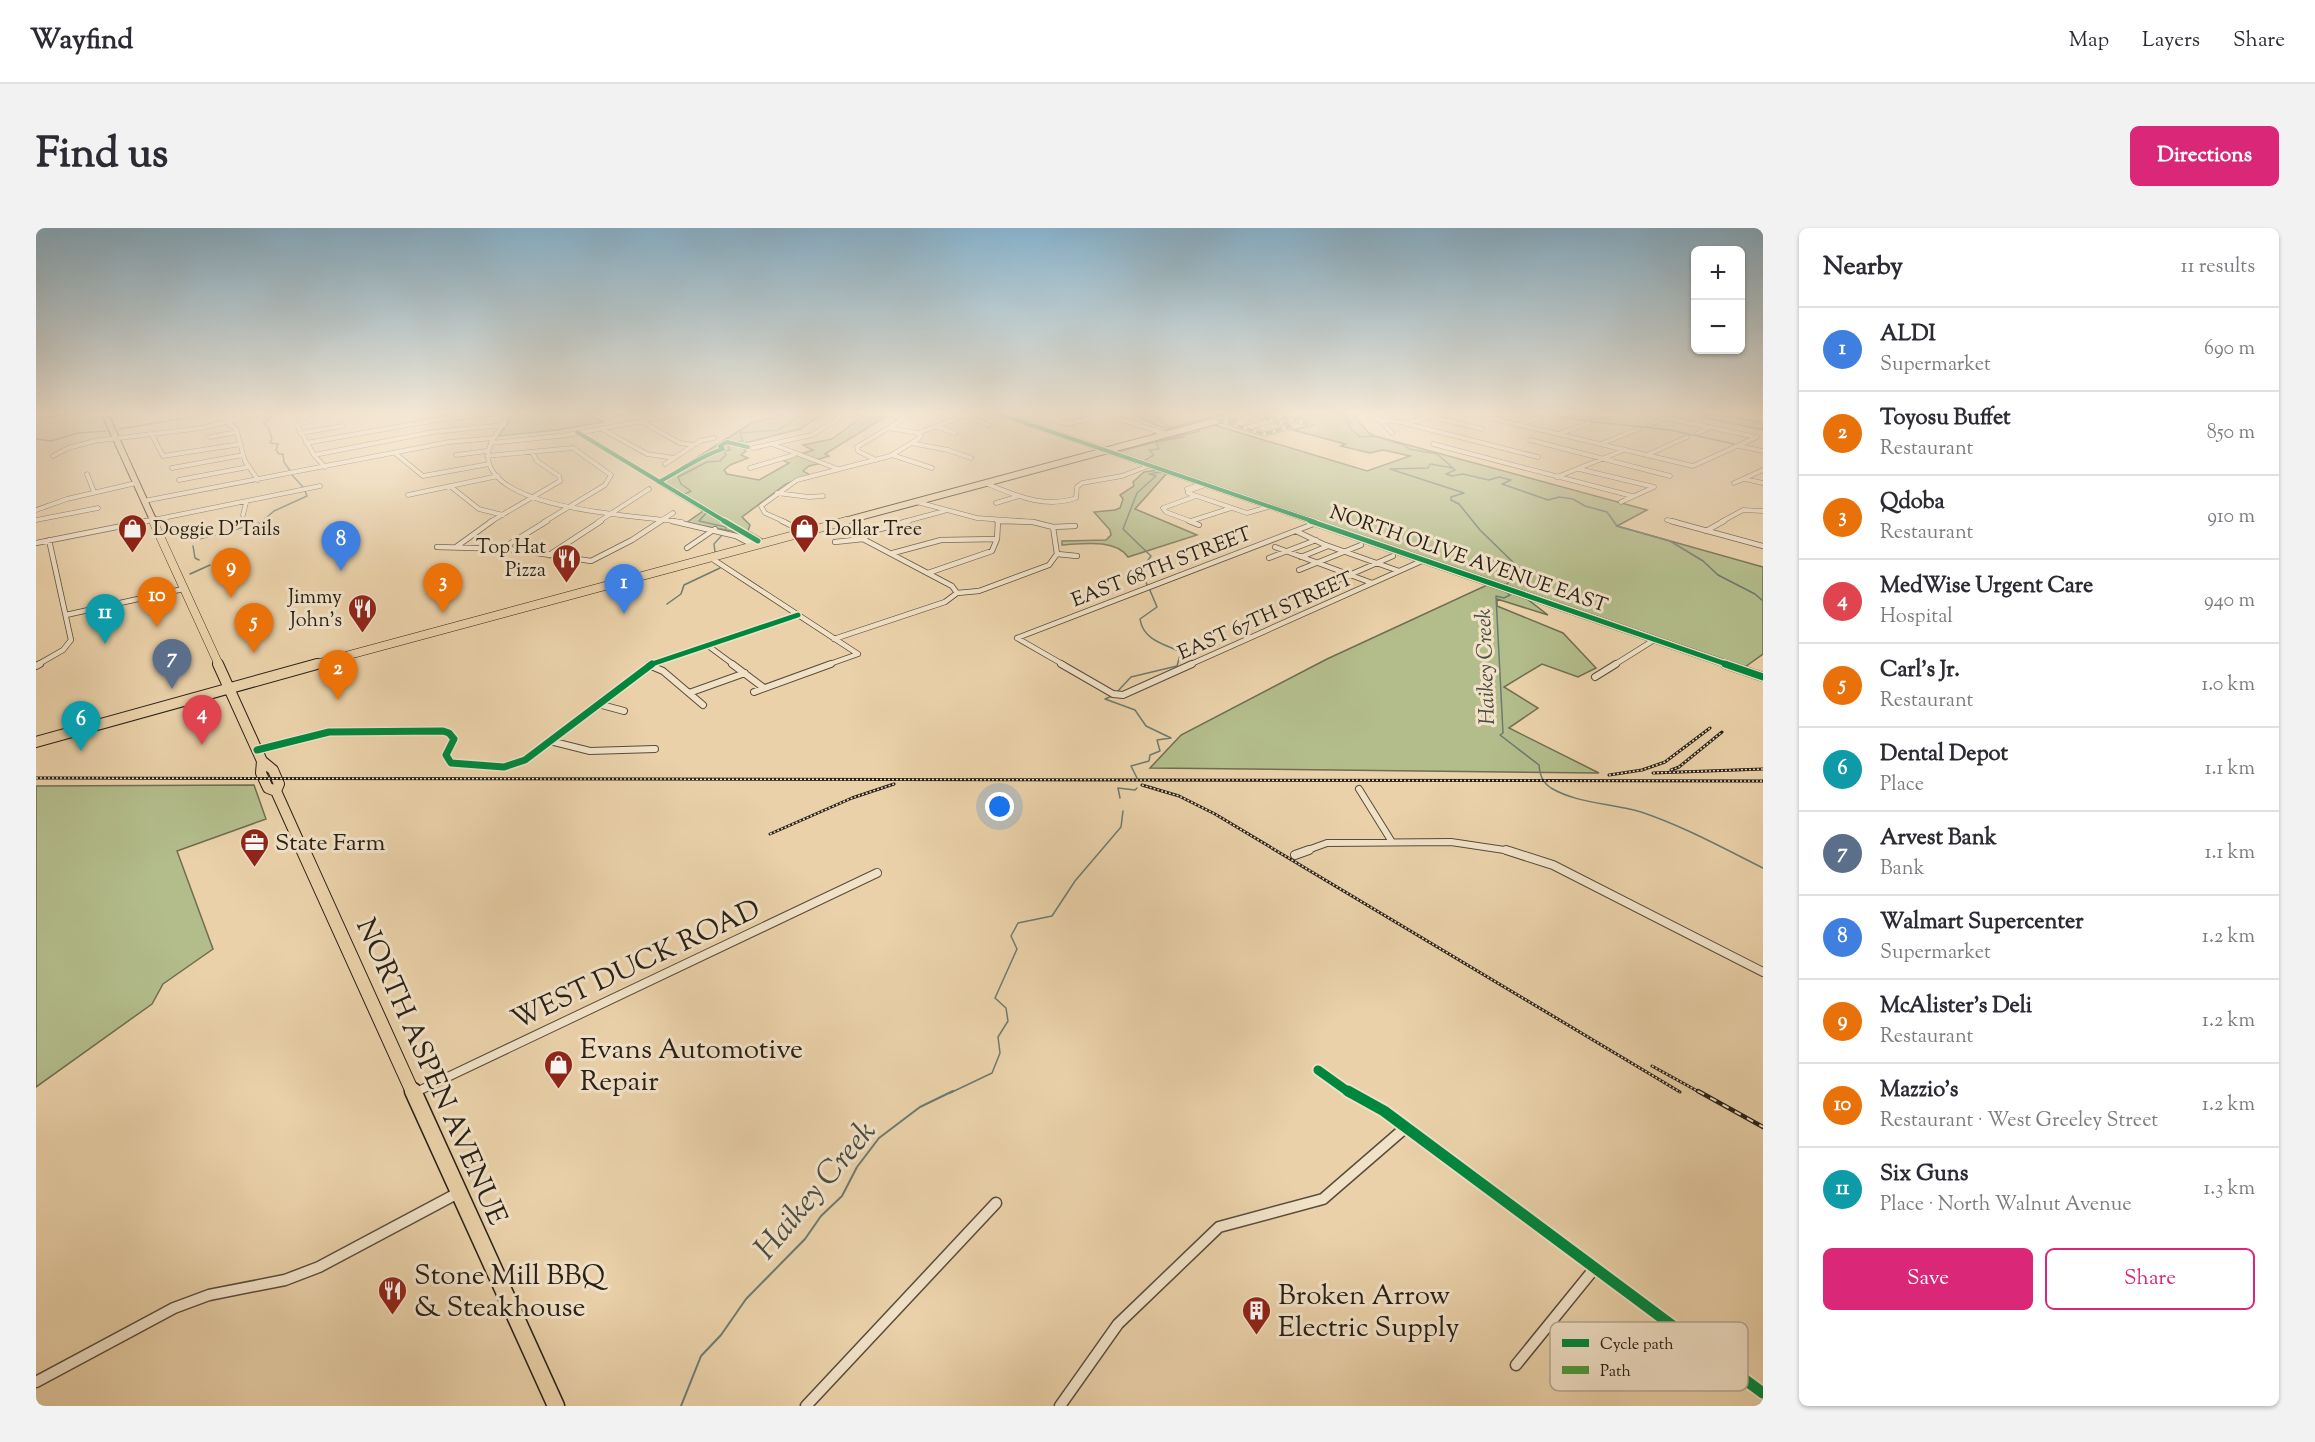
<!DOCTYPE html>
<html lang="en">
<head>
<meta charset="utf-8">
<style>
  body { margin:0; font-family:"Sorts Mill Goudy",serif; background:#f2f2f3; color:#2b2b33 }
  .controls { position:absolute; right:18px; top:18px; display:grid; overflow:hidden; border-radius:9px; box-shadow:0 2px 4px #0004 }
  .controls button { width:54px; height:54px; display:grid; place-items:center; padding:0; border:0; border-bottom:2px solid #e1e1e2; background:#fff; color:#2b2b33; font:30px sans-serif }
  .you { position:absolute; left:964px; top:579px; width:21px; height:21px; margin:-15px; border:4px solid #fff; border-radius:50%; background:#1a73e8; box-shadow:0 0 0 9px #1a73e833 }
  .badge { display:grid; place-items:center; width:39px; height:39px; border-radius:50%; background:#db2777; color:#fff; font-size:20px; font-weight:700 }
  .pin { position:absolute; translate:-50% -50px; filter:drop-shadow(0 2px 3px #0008) }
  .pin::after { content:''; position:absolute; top:32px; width:21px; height:18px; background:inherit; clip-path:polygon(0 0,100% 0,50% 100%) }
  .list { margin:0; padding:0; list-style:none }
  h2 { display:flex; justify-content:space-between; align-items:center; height:78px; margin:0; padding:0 24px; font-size:26px }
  h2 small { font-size:20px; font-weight:400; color:#7c7c81 }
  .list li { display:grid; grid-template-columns:39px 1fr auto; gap:18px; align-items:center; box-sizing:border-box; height:84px; padding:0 24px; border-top:2px solid #e1e1e2 }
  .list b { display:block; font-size:22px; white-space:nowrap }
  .list p { margin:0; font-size:20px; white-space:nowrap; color:#7c7c81 }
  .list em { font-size:20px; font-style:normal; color:#7c7c81 }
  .actions { display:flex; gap:12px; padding:18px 24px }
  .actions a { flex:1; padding:14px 0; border:2px solid #db2777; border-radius:9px; text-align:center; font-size:21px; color:#db2777 }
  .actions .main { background:#db2777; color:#fff }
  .map { position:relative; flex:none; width:1727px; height:1178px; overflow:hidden; border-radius:9px }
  header { display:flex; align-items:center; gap:36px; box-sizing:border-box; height:84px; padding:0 30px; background:#fff; border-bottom:2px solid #e1e1e2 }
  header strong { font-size:28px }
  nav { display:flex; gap:33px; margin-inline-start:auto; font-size:21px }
  .intro { display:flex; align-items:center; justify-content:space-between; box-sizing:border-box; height:144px; padding:0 36px }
  h1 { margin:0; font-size:42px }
  .button { padding:15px 27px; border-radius:9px; background:#db2777; color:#fff; font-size:21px; font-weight:700 }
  main { display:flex; gap:36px; padding:0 36px }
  aside { flex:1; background:#fff; border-radius:9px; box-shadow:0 2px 4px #0004 }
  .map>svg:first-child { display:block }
  .green { fill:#b3bc8b; stroke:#6e6e51; stroke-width:1.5 }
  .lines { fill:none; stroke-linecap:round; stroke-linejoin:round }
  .stream-far1 { stroke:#6b7b71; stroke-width:1.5 }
  .stream { stroke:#6b7b71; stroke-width:2 }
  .street-far4-casing { stroke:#584c3c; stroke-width:5 }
  .street-far3-casing { stroke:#584c3c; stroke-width:6 }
  .street-far2-casing { stroke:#584c3c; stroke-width:8 }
  .street-far1-casing { stroke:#584c3c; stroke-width:10 }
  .street-casing { stroke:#584c3c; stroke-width:13 }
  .secondary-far2-casing { stroke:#282017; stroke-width:6 }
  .secondary-far1-casing { stroke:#282017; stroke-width:8 }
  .secondary-casing { stroke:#282017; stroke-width:10 }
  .primary-far4-casing { stroke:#282017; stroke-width:8 }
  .primary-far3-casing { stroke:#282017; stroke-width:9 }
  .primary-far2-casing { stroke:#282017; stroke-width:12 }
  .primary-far1-casing { stroke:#282017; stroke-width:15 }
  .primary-casing { stroke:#282017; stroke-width:19 }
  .street-far4 { stroke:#f1e1c7; stroke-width:4 }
  .street-far3 { stroke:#f1e1c7; stroke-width:4.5 }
  .street-far2 { stroke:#f1e1c7; stroke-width:6 }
  .street-far1 { stroke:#f1e1c7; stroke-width:8 }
  .street { stroke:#f1e1c7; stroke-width:10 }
  .secondary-far2 { stroke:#f1e1c7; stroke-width:4.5 }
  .secondary-far1 { stroke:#f1e1c7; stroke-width:6 }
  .secondary { stroke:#f1e1c7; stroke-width:8 }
  .primary-far4 { stroke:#ead1a9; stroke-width:6 }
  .primary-far3 { stroke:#ead1a9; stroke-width:8 }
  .primary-far2 { stroke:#ead1a9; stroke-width:10 }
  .primary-far1 { stroke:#ead1a9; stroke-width:13 }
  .primary { stroke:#ead1a9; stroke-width:16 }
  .rail-far1-casing { stroke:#282017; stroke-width:3 }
  .rail-casing { stroke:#282017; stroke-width:4.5 }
  .rail-far1 { stroke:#f1e1c7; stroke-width:1.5; stroke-dasharray:2; stroke-linecap:butt }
  .rail { stroke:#f1e1c7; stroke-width:2; stroke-dasharray:7; stroke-linecap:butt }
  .quiet { stroke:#4e9a3d; stroke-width:3; stroke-dasharray:7 3; stroke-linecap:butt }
  .cycleway-far4-casing { stroke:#f1e1c7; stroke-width:6 }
  .cycleway-far3-casing { stroke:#f1e1c7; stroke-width:8 }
  .cycleway-far2-casing { stroke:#f1e1c7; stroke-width:10 }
  .cycleway-far1-casing { stroke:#f1e1c7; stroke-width:13 }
  .cycleway-casing { stroke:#f1e1c7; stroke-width:15 }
  .cycleway-far4 { stroke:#00873e; stroke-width:4 }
  .cycleway-far3 { stroke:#00873e; stroke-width:5 }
  .cycleway-far2 { stroke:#00873e; stroke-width:7 }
  .cycleway-far1 { stroke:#00873e; stroke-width:9 }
  .cycleway { stroke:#00873e; stroke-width:11 }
  .labels { text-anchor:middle; stroke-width:6; stroke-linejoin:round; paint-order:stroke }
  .far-poi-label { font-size:20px; fill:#282017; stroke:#f1e1c7; text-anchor:start }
  .far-street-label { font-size:20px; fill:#282017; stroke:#f1e1c7 }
  .far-water-label { font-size:22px; font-style:italic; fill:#4a4d44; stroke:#f1e1c7 }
  .poi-label { font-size:24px; fill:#282017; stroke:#f1e1c7; text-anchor:start }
  .near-street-label { font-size:28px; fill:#282017; stroke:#f1e1c7 }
  .near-poi-label { font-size:28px; fill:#282017; stroke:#f1e1c7; text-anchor:start }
  .near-water-label { font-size:32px; font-style:italic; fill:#4a4d44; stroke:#f1e1c7 }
  .key { fill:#f1e1c7; stroke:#b5a792; stroke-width:1.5 }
  .key-label { font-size:16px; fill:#282017 }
</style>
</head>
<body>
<header>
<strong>Wayfind</strong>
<nav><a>Map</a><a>Layers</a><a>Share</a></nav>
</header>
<div class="intro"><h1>Find us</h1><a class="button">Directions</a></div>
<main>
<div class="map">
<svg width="1727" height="1178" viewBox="0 0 1727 1178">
  <rect width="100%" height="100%" fill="#ead1a9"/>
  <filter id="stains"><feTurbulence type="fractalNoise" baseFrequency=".00333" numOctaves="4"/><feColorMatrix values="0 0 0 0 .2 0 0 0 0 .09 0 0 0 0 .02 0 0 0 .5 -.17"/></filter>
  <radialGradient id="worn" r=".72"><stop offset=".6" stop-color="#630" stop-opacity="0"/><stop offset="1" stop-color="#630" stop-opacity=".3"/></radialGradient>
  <!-- green -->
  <path class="green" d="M474 184H549L567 194 521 202 462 208 473 194Z
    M735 184H799L785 187 764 201 709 215 705 219 710 223 705 227 712 230 694 237 688 242 691 246 723 252 753 235 746 232 777 222 767 217 796 211 827 188 813 185 857 184 789 226 793 228 780 232 786 235 773 238 767 243 774 247 750 256 706 289 714 297 712 303 726 311 717 313 696 303 650 295 667 283 621 255 717 194 745 188Z
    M1102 184H1180L1187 186 1130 201 1103 190 1100 186Z
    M1234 184 1315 185 1333 205 1339 208 1611 282 1581 298 1727 339V426L1709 439 1081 224 1163 203 1162 201 1178 197 1331 243 1374 228 1347 222 1334 225 1305 218 1309 216 1257 202 1277 197 1268 191Z
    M1677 185 1727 195V202L1665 189Z
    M1122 242 1131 245 1099 281 1161 307 1092 329C1079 310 1045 316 1026 317V313L1070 312 1075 307 1074 302 1058 284 1079 282 1084 280 1087 271 1084 267 1098 258 1097 254 1108 244Z
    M1451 357 1491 371 1512 387 1461 371V378L1527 405 1560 440 1542 449 1506 436 1468 459 1502 480 1473 500 1563 545 1114 540 1145 507 1291 431Z
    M218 557 230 591 141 623 177 721 127 756 116 776 0 859V558Z"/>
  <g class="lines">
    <!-- stream-far1 -->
    <path class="stream-far1" d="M494 184H507
      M1114 184 1135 201
      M1247 184 1276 189 1287 186 1285 184
      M1303 184 1308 186 1314 195 1313 199 1324 209 1338 208 1368 217 1373 221 1401 226 1417 240 1394 236 1392 240 1354 241 1428 265 1415 269V272L1423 276 1444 302 1487 344 1469 357
      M228 186 236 189 227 195 232 199 236 211 234 215 242 216 240 222 243 226H247L248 234 255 244
      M1516 186 1542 192 1634 202 1698 216
      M83 201 186 184
      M0 211 15 213 42 205 70 203
      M1115 235 1108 233 1118 227 1113 222 1123 221 1120 214 1148 209 1145 205
      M1417 240 1419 242 1410 246 1416 248 1427 246 1453 252 1463 249 1475 252 1466 256 1512 272 1523 269 1537 271 1549 278 1571 284 1581 298 1634 313 1667 333 1682 347 1719 366 1727 373
      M256 247 267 259
      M647 267 655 263 645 256 642 249 671 234 684 233 690 227 688 223 694 222 691 216 707 213 704 205 742 202 768 186 767 184
      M646 268 671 284 663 293 690 299V303
      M163 311 224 295 238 283 271 268 269 263
      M157 318 159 330 163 332
      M679 324 678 316 687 306
      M154 346 174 337
      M1111 357 1106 341 1115 328 1087 301 1101 265 1120 248 1113 246 1125 244
      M1467 362 1474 367 1468 370 1460 368 1467 505 1464 507 1503 537C1504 547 1506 554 1515 560 1542 576 1576 575 1605 584 1647 598 1687 620 1727 640
      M631 376 645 366 648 357 684 340
      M1081 464 1095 449 1141 438 1145 424C1128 416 1107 412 1104 391L1121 379 1113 360
      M1076 468 1069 471 1099 482 1110 498 1135 510 1121 512 1124 523 1114 527 1113 533 1095 538 1101 550
      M1084 570 1082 560 1099 562 1101 560
      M914 865 956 845 964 825 962 809 972 793 970 780 959 770 981 721 975 708 982 695 1016 688 1039 653 1085 599 1087 583"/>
    <!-- stream -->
    <path class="stream" d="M645 1178 665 1128 685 1107 710 1071 769 1011 785 988 806 968 821 939 843 910 884 879 917 863"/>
    <defs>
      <path id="street-far4" d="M329 184H374
        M472 184C469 200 451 212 452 229 455 283 606 288 646 294
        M573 184 577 186 588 184
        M836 184 870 189
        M921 184 953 197
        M995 184 1031 196 1068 187 1082 188
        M1086 184 1082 188 1084 191 1130 206
        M1323 184 1344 192 1364 194 1502 229
        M1376 184 1446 201
        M1429 184 1657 238 1721 209
        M1531 184 1561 189 1582 184
        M1603 184 1720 209
        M1182 192 1229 206 1256 198 1209 185
        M1344 192 1356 205
        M604 193 644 215 658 217
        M192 195 200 201 209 233 222 252
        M1372 195 1411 184
        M1487 195 1518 184
        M1199 197 1210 194 1203 192 1232 185 1273 196
        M1613 197 1631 190
        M901 199 919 205
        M853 200 882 205
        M1210 200 1234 193
        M566 201 611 226 638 230
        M115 205 127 228 205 216
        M264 205 307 198
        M1525 205 1553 195
        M1662 205 1675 199
        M174 209 201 204
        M1494 212 1634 248
        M58 213 166 200 228 184
        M270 215 400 192 472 184
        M455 215 531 207 654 184
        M875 215 912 222 935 230
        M736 216 802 241
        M1397 216 1596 268
        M1565 216 1602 201
        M1703 218 1727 223
        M717 220 776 207 813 184
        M360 226 387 248 453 236
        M278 227 397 204 468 197
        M420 227 451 223
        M856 227 896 240
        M1611 227 1651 209
        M17 228 32 220 62 212
        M451 228 537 220 575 247 569 257 508 294
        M840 232 822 223 821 219 879 184
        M629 236 664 213 678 210
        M289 239 278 227 261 197 300 184
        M136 240 207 227
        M714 240 758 227
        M1543 241 1618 259
        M51 246 58 264
        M1521 249 1588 222
        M1709 251 1727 255
        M143 252 212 239
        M949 255C979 267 1008 281 1040 270L1041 259 1046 255 1086 248 1112 238
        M1698 255 1727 242
        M1165 256 1151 261 1155 262 1169 257
        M414 258 443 281 467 287
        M1152 262V265L1211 285 1232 279
        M741 265 773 269 787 268
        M372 267 462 248
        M108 273 413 214 458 210
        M881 274 941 290 998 294
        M1585 274 1618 259
        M960 275 983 268
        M0 282 31 271 100 255
        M207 287 210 275
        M0 292 62 280
        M117 292 284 258
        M1631 292 1640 294
        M1155 293 1195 280
        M104 294 121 291
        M454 294 524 253 523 248 501 233 496 224
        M562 294 613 261
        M623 294 637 285
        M749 294 729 285 725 278 761 252 854 228 882 211 885 208 882 205 930 187
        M867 294 908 283
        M1157 294 1130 284 1127 280 1160 268
        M1685 294 1707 282 1727 283"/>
      <path id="street-far3" d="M636 293 700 308
        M746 293 769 304
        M1153 293 1163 297
        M1635 293 1727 318
        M1017 299 1039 298
        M1260 303 1287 316 1363 343
        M1670 303 1688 293
        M700 308 710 311 719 318Z
        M827 311 916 358 921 365
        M799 314 827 311 837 303 873 293
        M0 315 111 293
        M401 319 473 321 555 333 596 312 625 293
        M420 319 456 293
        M1239 319 1336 355
        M467 320 511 293
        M651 320 679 301
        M857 325 905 312 961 311
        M1021 326 1041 328
        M513 327 565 293
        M1265 329 1292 318
        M675 330 822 426 791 437
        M1233 330 1280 312
        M1263 342 1325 317
        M892 345 956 323 961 311 962 293
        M1295 355 1357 328
        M30 387 147 361
        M981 410 1028 437
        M981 410 1280 295
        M798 411 909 374 921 365 943 363 1013 337 1021 326 1017 299 997 294 961 293
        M671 417 698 437
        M1 437 27 422 35 412 13 312
        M613 437 762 387
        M1153 437 1388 332
        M1578 437 1618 412"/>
      <path id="street-far2" d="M696 436 728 460
        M1025 436 1077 466 1087 467 1156 436
        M613 437 627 443 667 477
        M0 438 4 436
        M1559 449 1580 436
        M718 464 795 436
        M653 465 709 445
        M562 476 588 483
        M514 513 554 523 619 521
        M221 522 293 504 407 503 413 505 418 511 410 527 415 535 468 539 489 532 616 436
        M1323 561 1356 614
        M1269 623 1291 615 1415 614 1475 623"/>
      <path id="street-far1" d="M1470 622 1517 637 1727 744
        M1259 627 1273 622
        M1282 842 1314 865
        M378 865 841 645"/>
      <path id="street" d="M1312 863 1348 883 1727 1165
        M377 865 381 863
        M1480 1137 1558 1041
        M0 1154 138 1080 173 1067 249 1052 283 1039 422 965
        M770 1178 960 975
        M1024 1178 1082 1096 1183 999 1287 971 1369 900"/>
      <path id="secondary-far2" d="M958 184 1279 294
        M0 188 29 184"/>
      <path id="secondary-far1" d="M1274 293 1693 437"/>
      <path id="secondary" d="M1689 436 1727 449"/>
      <path id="primary-far4" d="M68 184 118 294
        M805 294 1213 184"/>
      <path id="primary-far3" d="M117 293 183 437
        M276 437 810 293"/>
      <path id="primary-far2" d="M182 436 226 533 237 542 243 556 240 563
        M0 514 281 436
        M226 533 225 545 232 560 240 563 267 623"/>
      <path id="primary-far1" d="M267 622 377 865"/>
      <path id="primary" d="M377 863 520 1178"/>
    </defs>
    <!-- street-far4 casing -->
    <use href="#street-far4" class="street-far4-casing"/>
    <!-- street-far3 casing -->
    <use href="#street-far3" class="street-far3-casing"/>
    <!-- street-far2 casing -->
    <use href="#street-far2" class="street-far2-casing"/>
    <!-- street-far1 casing -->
    <use href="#street-far1" class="street-far1-casing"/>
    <!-- street casing -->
    <use href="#street" class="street-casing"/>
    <!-- secondary-far2 casing -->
    <use href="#secondary-far2" class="secondary-far2-casing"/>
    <!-- secondary-far1 casing -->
    <use href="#secondary-far1" class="secondary-far1-casing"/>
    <!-- secondary casing -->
    <use href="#secondary" class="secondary-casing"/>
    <!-- primary-far4 casing -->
    <use href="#primary-far4" class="primary-far4-casing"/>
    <!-- primary-far3 casing -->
    <use href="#primary-far3" class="primary-far3-casing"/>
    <!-- primary-far2 casing -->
    <use href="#primary-far2" class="primary-far2-casing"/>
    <!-- primary-far1 casing -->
    <use href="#primary-far1" class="primary-far1-casing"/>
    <!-- primary casing -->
    <use href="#primary" class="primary-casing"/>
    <!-- street-far4 -->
    <use href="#street-far4" class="street-far4"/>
    <!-- street-far3 -->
    <use href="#street-far3" class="street-far3"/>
    <!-- street-far2 -->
    <use href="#street-far2" class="street-far2"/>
    <!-- street-far1 -->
    <use href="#street-far1" class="street-far1"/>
    <!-- street -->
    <use href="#street" class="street"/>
    <!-- secondary-far2 -->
    <use href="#secondary-far2" class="secondary-far2"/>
    <!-- secondary-far1 -->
    <use href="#secondary-far1" class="secondary-far1"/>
    <!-- secondary -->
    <use href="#secondary" class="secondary"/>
    <!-- primary-far4 -->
    <use href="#primary-far4" class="primary-far4"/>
    <!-- primary-far3 -->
    <use href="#primary-far3" class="primary-far3"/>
    <!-- primary-far2 -->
    <use href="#primary-far2" class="primary-far2"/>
    <!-- primary-far1 -->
    <use href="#primary-far1" class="primary-far1"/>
    <!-- primary -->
    <use href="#primary" class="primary"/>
    <defs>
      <path id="rail-far1" d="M1635 542 1643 539 1686 504
        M1617 545 1727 541
        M1573 547 1606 542 1629 534 1674 500
        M0 550 1727 553
        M1106 557 1143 568 1179 586 1644 864
        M734 606 816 570 858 556
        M1616 838 1665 865"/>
      <path id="rail" d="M1662 863 1727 899"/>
    </defs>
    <!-- rail-far1 casing -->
    <use href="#rail-far1" class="rail-far1-casing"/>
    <!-- rail casing -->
    <use href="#rail" class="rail-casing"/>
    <!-- rail-far1 -->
    <use href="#rail-far1" class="rail-far1"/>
    <!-- rail -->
    <use href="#rail" class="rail"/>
    <!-- quiet -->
    <path class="quiet" d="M1247 189 1273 196
      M1182 192 1229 206 1256 198 1209 185"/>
    <defs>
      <path id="cycleway-far4" d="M958 184 1279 294
        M541 204 690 294
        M623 254C644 243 664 228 687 221L684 218 691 214 712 219"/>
      <path id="cycleway-far3" d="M688 293 722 313
        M1274 293 1693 437
        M613 437 762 387"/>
      <path id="cycleway-far2" d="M1689 436 1727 449
        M221 522 293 504 407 503 413 505 418 511 410 527 415 535 468 539 489 532 616 436"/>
      <path id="cycleway-far1" d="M1282 842 1314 865"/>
      <path id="cycleway" d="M1312 863 1348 883 1727 1165"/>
    </defs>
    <!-- cycleway-far4 casing -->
    <use href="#cycleway-far4" class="cycleway-far4-casing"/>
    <!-- cycleway-far3 casing -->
    <use href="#cycleway-far3" class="cycleway-far3-casing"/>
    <!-- cycleway-far2 casing -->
    <use href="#cycleway-far2" class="cycleway-far2-casing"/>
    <!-- cycleway-far1 casing -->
    <use href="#cycleway-far1" class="cycleway-far1-casing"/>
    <!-- cycleway casing -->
    <use href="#cycleway" class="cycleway-casing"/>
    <!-- cycleway-far4 -->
    <use href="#cycleway-far4" class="cycleway-far4"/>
    <!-- cycleway-far3 -->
    <use href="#cycleway-far3" class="cycleway-far3"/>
    <!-- cycleway-far2 -->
    <use href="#cycleway-far2" class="cycleway-far2"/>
    <!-- cycleway-far1 -->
    <use href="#cycleway-far1" class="cycleway-far1"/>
    <!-- cycleway -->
    <use href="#cycleway" class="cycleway"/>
  </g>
  <!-- sky -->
  <linearGradient id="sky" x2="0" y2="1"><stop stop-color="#88b5d0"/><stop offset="0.53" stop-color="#f6ead8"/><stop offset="1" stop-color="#f6ead8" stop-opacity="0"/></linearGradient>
  <rect width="1727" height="349" fill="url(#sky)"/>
  <!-- icons -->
  <defs>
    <symbol id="shop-pin" viewBox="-11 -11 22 30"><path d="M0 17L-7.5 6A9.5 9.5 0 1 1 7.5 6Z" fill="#8f2418" stroke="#f1e1c7"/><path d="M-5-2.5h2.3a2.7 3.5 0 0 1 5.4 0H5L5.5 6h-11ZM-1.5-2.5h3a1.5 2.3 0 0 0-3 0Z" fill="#fff"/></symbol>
    <symbol id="restaurant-pin" viewBox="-11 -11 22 30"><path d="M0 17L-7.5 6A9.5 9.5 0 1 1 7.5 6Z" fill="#8f2418" stroke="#f1e1c7"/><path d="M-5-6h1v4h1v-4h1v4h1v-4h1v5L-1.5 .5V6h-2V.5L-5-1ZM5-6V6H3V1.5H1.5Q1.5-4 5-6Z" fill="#fff"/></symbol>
    <symbol id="office-pin" viewBox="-11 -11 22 30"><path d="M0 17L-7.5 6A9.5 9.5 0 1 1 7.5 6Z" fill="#8f2418" stroke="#f1e1c7"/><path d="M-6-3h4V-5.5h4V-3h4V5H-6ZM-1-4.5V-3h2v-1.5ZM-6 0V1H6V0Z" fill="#fff"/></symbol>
    <symbol id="building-pin" viewBox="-11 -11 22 30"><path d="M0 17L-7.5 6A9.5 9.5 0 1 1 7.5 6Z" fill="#8f2418" stroke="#f1e1c7"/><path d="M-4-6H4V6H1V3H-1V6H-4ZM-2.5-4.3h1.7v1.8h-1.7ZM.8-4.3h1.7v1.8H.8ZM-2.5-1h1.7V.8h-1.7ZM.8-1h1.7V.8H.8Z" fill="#fff"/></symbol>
  </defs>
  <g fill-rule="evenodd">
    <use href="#shop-pin" x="80" y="284" width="33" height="45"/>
    <use href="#shop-pin" x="752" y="284" width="33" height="45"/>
    <use href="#restaurant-pin" x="514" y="314" width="33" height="45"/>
    <use href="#restaurant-pin" x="310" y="364" width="33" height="45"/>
    <use href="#office-pin" x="202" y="598" width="33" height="45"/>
    <use href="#shop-pin" x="506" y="820" width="33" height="45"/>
    <use href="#restaurant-pin" x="340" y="1046" width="33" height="45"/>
    <use href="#building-pin" x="1204" y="1066" width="33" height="45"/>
  </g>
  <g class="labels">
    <!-- far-poi labels -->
    <g class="far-poi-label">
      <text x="117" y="307">Doggie D'Tails</text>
      <text x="789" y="307">Dollar Tree</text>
      <text x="510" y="325" text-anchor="end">Top Hat<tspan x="510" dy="23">Pizza</tspan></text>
      <text x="306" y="375" text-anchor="end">Jimmy<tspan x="306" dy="23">John's</tspan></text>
    </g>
    <!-- far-street labels -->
    <g class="far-street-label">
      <text transform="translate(1433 330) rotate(19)" y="7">NORTH OLIVE AVENUE EAST</text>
      <text transform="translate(1125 338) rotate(-21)" y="7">EAST 68TH STREET</text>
      <text transform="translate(1229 387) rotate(-24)" y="7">EAST 67TH STREET</text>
    </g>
    <!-- far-water labels -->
    <g class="far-water-label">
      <text transform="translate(1448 439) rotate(-92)" y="8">Haikey Creek</text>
    </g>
    <!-- poi labels -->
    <g class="poi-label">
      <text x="239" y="622">State Farm</text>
    </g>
    <!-- near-street labels -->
    <g class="near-street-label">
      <text transform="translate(599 735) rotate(-25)" y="10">WEST DUCK ROAD</text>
      <text transform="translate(397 843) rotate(66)" y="10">NORTH ASPEN AVENUE</text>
    </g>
    <!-- near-poi labels -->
    <g class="near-poi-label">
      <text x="544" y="830">Evans Automotive<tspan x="544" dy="32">Repair</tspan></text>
      <text x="378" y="1056">Stone Mill BBQ<tspan x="378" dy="32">&amp; Steakhouse</tspan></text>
      <text x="1242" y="1076">Broken Arrow<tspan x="1242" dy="32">Electric Supply</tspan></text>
    </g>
    <!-- near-water labels -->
    <g class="near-water-label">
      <text transform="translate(778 961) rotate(-50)" y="11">Haikey Creek</text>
    </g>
  </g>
  <!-- legend -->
  <rect x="1514" y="1094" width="198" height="69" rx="9" class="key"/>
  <rect x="1526" y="1111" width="27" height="8" fill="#00873e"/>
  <rect x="1526" y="1138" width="27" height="8" fill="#4e9a3d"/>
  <g class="key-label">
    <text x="1564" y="1121">Cycle path</text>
    <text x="1564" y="1148">Path</text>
  </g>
  <rect width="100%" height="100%" filter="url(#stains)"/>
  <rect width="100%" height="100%" fill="url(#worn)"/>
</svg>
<div class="controls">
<button>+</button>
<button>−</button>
</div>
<div class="you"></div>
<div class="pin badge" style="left:588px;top:386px;background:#3f7fe0">1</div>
<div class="pin badge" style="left:302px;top:472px;background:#e8710a">2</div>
<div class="pin badge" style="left:407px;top:385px;background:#e8710a">3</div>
<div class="pin badge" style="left:166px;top:517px;background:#e0444e">4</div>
<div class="pin badge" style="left:218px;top:425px;background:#e8710a">5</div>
<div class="pin badge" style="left:45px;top:523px;background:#0f9aa8">6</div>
<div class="pin badge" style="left:136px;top:461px;background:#5c6f8a">7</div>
<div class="pin badge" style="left:305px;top:343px;background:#3f7fe0">8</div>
<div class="pin badge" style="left:195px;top:370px;background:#e8710a">9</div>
<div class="pin badge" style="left:121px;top:399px;background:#e8710a">10</div>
<div class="pin badge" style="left:69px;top:416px;background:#0f9aa8">11</div>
</div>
<aside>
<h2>Nearby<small>11 results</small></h2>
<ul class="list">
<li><span class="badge" style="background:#3f7fe0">1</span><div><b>ALDI</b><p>Supermarket</p></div><em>690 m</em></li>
<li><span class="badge" style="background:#e8710a">2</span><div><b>Toyosu Buffet</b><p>Restaurant</p></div><em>850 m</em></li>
<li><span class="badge" style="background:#e8710a">3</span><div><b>Qdoba</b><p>Restaurant</p></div><em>910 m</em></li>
<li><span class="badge" style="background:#e0444e">4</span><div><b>MedWise Urgent Care</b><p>Hospital</p></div><em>940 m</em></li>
<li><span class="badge" style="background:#e8710a">5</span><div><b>Carl's Jr.</b><p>Restaurant</p></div><em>1.0 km</em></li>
<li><span class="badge" style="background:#0f9aa8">6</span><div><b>Dental Depot</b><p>Place</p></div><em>1.1 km</em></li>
<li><span class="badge" style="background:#5c6f8a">7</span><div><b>Arvest Bank</b><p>Bank</p></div><em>1.1 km</em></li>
<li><span class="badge" style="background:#3f7fe0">8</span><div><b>Walmart Supercenter</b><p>Supermarket</p></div><em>1.2 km</em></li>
<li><span class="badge" style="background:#e8710a">9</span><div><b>McAlister's Deli</b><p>Restaurant</p></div><em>1.2 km</em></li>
<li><span class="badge" style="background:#e8710a">10</span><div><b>Mazzio's</b><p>Restaurant · West Greeley Street</p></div><em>1.2 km</em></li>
<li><span class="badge" style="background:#0f9aa8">11</span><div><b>Six Guns</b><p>Place · North Walnut Avenue</p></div><em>1.3 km</em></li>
</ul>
<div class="actions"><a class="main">Save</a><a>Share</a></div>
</aside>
</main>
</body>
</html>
